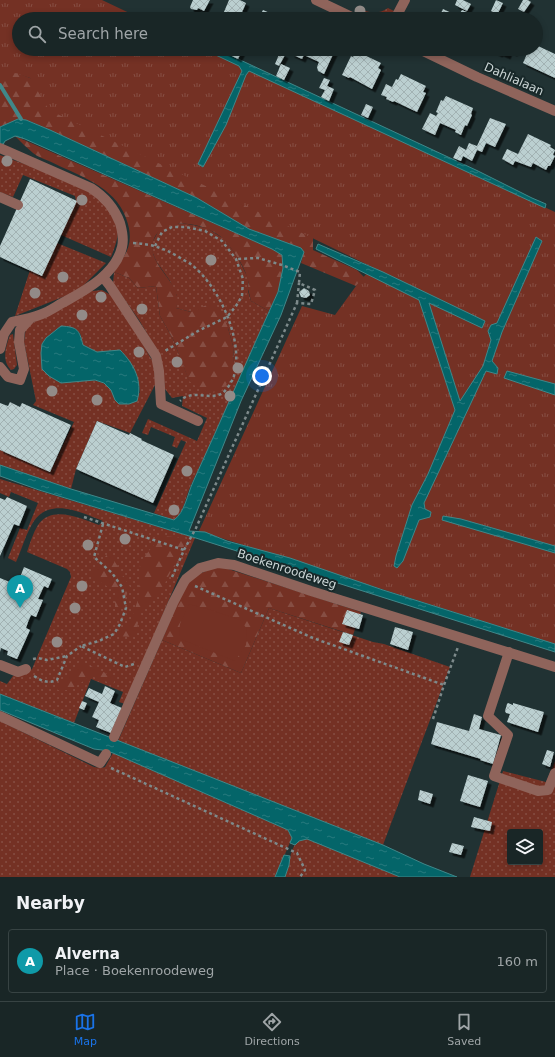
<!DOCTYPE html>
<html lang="en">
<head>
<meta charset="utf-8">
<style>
  body { margin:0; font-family:"DejaVu Sans",sans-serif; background:#263232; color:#f1f3f6 }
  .controls { position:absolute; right:12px; bottom:12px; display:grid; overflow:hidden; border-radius:4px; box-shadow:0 2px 6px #0003 }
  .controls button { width:36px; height:36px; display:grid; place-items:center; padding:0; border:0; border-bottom:1px solid #374343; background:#192626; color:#f1f3f6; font:20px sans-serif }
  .you { position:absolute; left:262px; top:376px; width:14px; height:14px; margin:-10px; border:3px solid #fff; border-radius:50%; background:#1a73e8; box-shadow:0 0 0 6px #1a73e833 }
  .badge { display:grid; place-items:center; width:26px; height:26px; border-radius:50%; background:#1a73e8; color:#fff; font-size:13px; font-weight:700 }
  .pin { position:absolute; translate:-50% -33px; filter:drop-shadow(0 1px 2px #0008) }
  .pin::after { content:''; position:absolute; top:21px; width:14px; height:12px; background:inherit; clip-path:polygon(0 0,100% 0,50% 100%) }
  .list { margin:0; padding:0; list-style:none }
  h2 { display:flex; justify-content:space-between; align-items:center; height:52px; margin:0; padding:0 16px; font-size:17px }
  h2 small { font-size:13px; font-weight:400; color:#9fa5a7 }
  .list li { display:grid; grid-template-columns:26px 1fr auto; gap:12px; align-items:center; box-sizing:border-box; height:64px; margin:0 8px 8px; padding:0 8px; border:1px solid #374343; border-radius:4px }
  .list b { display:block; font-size:15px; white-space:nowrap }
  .list p { margin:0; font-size:13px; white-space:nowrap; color:#9fa5a7 }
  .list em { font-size:13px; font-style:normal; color:#9fa5a7 }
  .icon { flex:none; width:22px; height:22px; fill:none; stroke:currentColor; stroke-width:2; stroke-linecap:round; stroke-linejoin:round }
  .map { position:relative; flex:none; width:555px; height:877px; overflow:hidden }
  .search { position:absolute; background:#192626; box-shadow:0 2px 6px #0003; left:12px; right:12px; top:12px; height:44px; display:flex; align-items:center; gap:10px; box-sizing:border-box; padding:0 14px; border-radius:22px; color:#9fa5a7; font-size:15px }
  .sheet { height:124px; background:#192626 }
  nav { display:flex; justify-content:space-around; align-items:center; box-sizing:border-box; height:56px; border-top:1px solid #374343; background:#192626; font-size:11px; color:#9fa5a7 }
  nav a { display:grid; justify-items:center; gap:2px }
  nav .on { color:#1a73e8 }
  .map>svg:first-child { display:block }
  .grass { fill:url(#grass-dots); fill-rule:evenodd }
  .forest { fill:url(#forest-firs) }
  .park { fill:url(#park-tufts) }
  .pitch { fill:#743124 }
  .water { fill:url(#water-ripples); stroke:#408789 }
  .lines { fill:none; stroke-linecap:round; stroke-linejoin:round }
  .stream { stroke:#408789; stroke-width:4 }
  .building { fill:url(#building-cross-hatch); filter:url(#shadow) }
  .path { stroke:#7d8a8b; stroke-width:2.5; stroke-dasharray:3 3; stroke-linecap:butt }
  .minor { stroke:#8f645b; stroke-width:10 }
  .tree { fill:#928b88 }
  .labels { text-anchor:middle; stroke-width:4; stroke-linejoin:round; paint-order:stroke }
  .street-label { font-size:12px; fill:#cbd5d5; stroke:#182829 }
</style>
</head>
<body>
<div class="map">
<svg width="555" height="877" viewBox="0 0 555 877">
  <defs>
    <pattern id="grass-dots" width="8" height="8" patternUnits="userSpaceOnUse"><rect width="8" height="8" fill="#743124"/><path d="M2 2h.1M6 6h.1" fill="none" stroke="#864e43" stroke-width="1.8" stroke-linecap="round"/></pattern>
    <pattern id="forest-firs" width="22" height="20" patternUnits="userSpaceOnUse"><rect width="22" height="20" fill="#743124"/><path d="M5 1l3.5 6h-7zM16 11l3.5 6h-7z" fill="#864e43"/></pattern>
    <pattern id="park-tufts" width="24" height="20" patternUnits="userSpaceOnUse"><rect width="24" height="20" fill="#743124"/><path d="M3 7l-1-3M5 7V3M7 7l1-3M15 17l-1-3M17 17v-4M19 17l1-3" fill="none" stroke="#864e43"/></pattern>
    <pattern id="water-ripples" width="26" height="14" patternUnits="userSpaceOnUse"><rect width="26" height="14" fill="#046569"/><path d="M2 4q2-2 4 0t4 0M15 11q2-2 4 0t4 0" fill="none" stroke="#277a7e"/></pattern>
    <pattern id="building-cross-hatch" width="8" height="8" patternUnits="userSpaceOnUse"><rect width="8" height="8" fill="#bbcfd0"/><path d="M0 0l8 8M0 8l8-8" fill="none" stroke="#a2b2b3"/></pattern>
    <filter id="shadow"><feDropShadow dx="3.5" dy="3.5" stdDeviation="0" flood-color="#0009"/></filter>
  </defs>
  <rect width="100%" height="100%" fill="#213233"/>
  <!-- grass -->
  <path class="grass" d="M388 8 394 11 390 19H366L356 15 362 10C372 13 379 14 388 8Z
    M0 155C28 166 67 177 92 193 102 199 113 212 117 223 120 234 115 247 111 257L61 235 76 201 75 196 23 175 13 197 0 192Z
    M170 224H187L207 228 224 239 237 256 248 278V291L251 301 269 311C244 370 218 428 191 485 185 497 185 512 174 520L154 513 186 442 181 440 177 448 172 446 175 437 151 427 148 435 142 433 148 419 197 441 207 418 182 406 183 396 172 398 165 389 161 357 139 320 113 283 114 272 129 278 138 288 156 286 160 316 173 339 189 380 234 363 233 346 228 328 191 312 176 308 177 296 170 281 156 261 152 251 153 241 159 230Z
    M57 243 106 263 78 291 15 316 30 270 42 276Z
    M102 290 111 295 133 327 153 362 156 383 130 433 97 421 76 469 71 489 0 465V450L50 472 74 422 33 405 36 401 24 342 26 327 37 320 92 291ZM61 326 68 327 80 333 83 345 97 352 120 350C132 363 139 376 140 393L111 390C99 375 78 381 61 383L42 344 46 338Z
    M13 334 17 365 14 369 11 370C1 360 6 346 10 335Z
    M0 479 195 538 125 704 119 702 123 692 91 679 74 723 0 694V681L7 684 13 676 26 674 32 669 71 577 70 572 67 569 27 552C30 543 33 533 38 525 52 504 82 519 99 525L103 521C82 513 51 497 34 521 26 533 22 549 16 562L8 558 20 528 27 530 38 503 11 492 9 497 0 493Z
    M269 608 373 642 384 644 450 667 383 845 118 741 162 640 241 673Z
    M0 721 94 767 101 768 105 767 113 753 288 830 292 838 275 877H0Z
    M555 761V877H470L503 771 546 782ZM510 832H540V862H510Z
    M307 838 400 877H285C288 868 291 846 298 841 300 840 304 839 307 838Z"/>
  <!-- forest -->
  <path class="forest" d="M0 66 30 78 313 237V250L357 270 365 278 356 286 301 263 303 256 301 248 249 229 197 198 50 130C26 120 25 115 0 127Z
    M15 136 272 249 282 255C287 274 277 295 269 311L251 301C250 297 249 293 248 289 248 285 249 281 247 277 243 264 234 251 225 241 211 223 160 213 153 242 148 263 173 277 177 296 178 299 177 305 176 308L191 312 211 303 220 309 228 328 233 346 234 363 230 380 221 391 211 393 198 388 189 381 173 339 160 316 156 286 138 288 129 278 114 272C127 252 135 243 126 218 115 186 77 175 49 161 44 159 38 157 33 153 27 148 21 142 15 136Z
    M161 536 185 538 186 542 161 591 142 609 134 637 115 636 131 620 139 597 140 562Z
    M109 552 130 587 120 610 115 607V591L90 576Z
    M219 566 361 612 353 635 269 608 241 673 162 640 184 588 191 577Z
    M80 661 116 678 113 684 91 676 70 690H57Z"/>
  <!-- park -->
  <path class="park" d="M0 0H102L142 19H19V49H206L555 212V644L199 531 302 306 335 315 356 286 372 267 49 110 30 78 0 68Z"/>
  <!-- pitch -->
  <path class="pitch" d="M189 604 211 610 240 620 247 629 246 645 235 661 183 640 179 635 180 624Z"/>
  <!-- water -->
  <path class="water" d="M203 49H216L221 51 478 171 532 198 546 204 545 208 249 71 246 75 226 125 203 167 198 164 242 71 239 66Z
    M18 119 26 120 50 130 197 198 249 229 301 248 304 252 281 315 241 401 189 531 205 532 227 541 290 558 383 590 555 644V652L199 539 39 490 0 476V465L71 489 174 520C185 512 187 495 193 482 222 419 249 355 278 292L283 268 282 255 272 249 25 139 15 136 5 141 0 150V127Z
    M536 237 542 241 502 332 492 361 498 368 497 374 486 371 424 503 425 509 431 512 430 517 419 520 403 561 397 568 394 566 396 556 412 505 428 474 455 410 419 300 316 249 318 244 383 272 485 321 482 328 429 303 460 401 483 366 491 340 488 331 491 325 497 323Z
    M61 326C78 327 79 330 83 345L97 352 120 350C134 364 143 381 137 401L129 404H119L115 400 111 390 104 383 95 380 61 383 49 376 42 369 41 353 42 344 46 338Z
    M507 371 555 384V395L504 378Z
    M443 516 461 519 555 546V553L442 520Z
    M0 694 383 845 424 864 457 877H400L307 839 299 841 295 845 290 843 292 838 288 830 113 753 102 750 94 749 0 710Z
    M284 855 290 856 289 865 285 877H275Z"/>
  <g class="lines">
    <!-- stream -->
    <path class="stream" d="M0 85 21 119"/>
  </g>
  <!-- building -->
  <path class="building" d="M193 0H210L204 11 198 8 197 10 191 9 190 7Z
    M229 0H240L246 3 239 19H221Z
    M457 0H463L471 4 467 11 455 5Z
    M496 0 503 3 497 15 491 11Z
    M523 0H528L531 2 524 12 518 9Z
    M443 9 458 16 462 10 474 15 472 19H438Z
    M263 10 277 16 282 19H258Z
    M536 45 555 54V78L523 63 529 49H536Z
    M225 49H243L238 59 224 52Z
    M294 49H332L335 50 324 74 318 71 317 67 319 62 304 55 302 59 291 54Z
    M488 49H516L514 53 509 51 507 56 500 53 499 54Z
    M356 51 381 63 378 68 381 70 372 89 350 77 349 78 342 75 351 56 353 57Z
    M280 52 285 55 279 66 275 64Z
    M281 64 290 68 284 80 276 76Z
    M401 74 426 86 423 92 426 93 417 112 394 101 393 102 386 99 387 97 381 95 386 84 392 87 396 79 398 80Z
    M324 78 330 80 327 86 334 89 329 101 321 97 325 90 319 88Z
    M446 96 473 108 471 114 472 115 467 126 465 125 461 135 455 132 456 130 440 123 435 135 422 129 430 113 436 116 438 113 436 112 441 100 443 101Z
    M366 104 373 107 368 118 361 115Z
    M490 118 506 124 495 147 486 143 482 152 477 150 472 161 463 156 461 161 453 158 459 146 466 150 469 143 477 146Z
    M528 134 551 145 550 147 555 150 553 155 555 156 550 166H548L546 170 533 163 531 167 515 161 513 165 502 159 507 149 518 154Z
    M30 179 77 201 42 276 0 257V246Z
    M304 288 309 291 310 295 306 298 301 297 299 292Z
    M10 402 20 407 22 403 71 425 50 472 0 450V403L8 406Z
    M97 421 129 435 130 433 142 439 141 440 174 455 153 503 76 469Z
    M7 497 27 506 19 526 14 524 0 556V498L5 500Z
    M24 567 52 579 48 588 44 586 38 599 43 600 36 617 31 615 28 622 26 628 30 630 17 659 7 655 8 651 1 648 0 652V578L17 585Z
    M347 610 363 615 359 629 342 624Z
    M395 627 413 632 408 650 390 644Z
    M343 632 353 635 349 645 339 642Z
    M105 686 115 691 110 703 122 708 111 733 96 727 99 720 92 717 99 702 85 696 89 688 102 694Z
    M82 701 87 703 84 710 79 708Z
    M508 703 513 705V703L544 712 538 732 507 722 510 714 506 713 505 711 507 704Z
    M474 714 482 717 479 729 501 735 493 764 480 760 481 759 431 744 437 722 469 731Z
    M547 750 554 752 550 767 542 764Z
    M468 775 488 781 480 807 460 801Z
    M420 790 433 794 430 804 418 800Z
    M474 817 492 822 490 831 471 827Z
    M452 843 464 846 461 855 449 852Z"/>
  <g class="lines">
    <!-- path -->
    <path class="path" d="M133 243C152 244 163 248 179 257 183 260 188 262 192 265 219 287 242 337 235 371 234 375 234 379 231 382 229 386 225 392 221 394 208 400 192 389 180 401
      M155 246 162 232 172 227H186L205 231 222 241 236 259 243 279 242 296 236 306 227 317 198 331 165 351
      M297 303 299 283
      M84 517 184 550 172 577
      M103 524 94 557 112 573 122 587 126 608 120 624 114 634 99 641 81 646 125 667 134 664
      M184 550 196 528 297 303 311 304 315 290 299 283 300 272 282 265 258 258 236 259
      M195 586 313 638 444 685
      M33 659 38 658 47 660 67 656
      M34 676C42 681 48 684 57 680L67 656 81 646
      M433 719 444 685 458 647
      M111 768 297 853 305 870 300 877"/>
    <!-- minor -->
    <path class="minor" d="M316 0 356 19
      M395 19 405 0
      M419 49 477 77 555 111
      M0 148 91 188C105 197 114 207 120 223 122 230 124 239 122 247 116 273 88 289 66 301 58 305 50 311 42 314 32 318 22 320 12 322L4 334 0 349
      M0 197 18 205
      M103 277 110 286 156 356 159 371 161 404 198 421
      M0 367 8 377 20 380 24 369 19 342 20 330 30 319
      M509 652 488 716 508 735 494 776 538 791 548 790 555 773
      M0 665 18 672 26 669
      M0 716 100 763 106 754
      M114 737 173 603 184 582 186 579 200 568 218 563 234 565 311 591 555 667"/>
  </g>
  <!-- trees -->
  <g class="tree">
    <circle cx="360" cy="11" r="5.5"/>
    <circle cx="7" cy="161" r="5.5"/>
    <circle cx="82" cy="200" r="5.5"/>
    <circle cx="211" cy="260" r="5.5"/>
    <circle cx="63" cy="277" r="5.5"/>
    <circle cx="35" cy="293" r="5.5"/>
    <circle cx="101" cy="297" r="5.5"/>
    <circle cx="142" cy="309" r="5.5"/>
    <circle cx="82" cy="315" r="5.5"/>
    <circle cx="139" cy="352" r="5.5"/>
    <circle cx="177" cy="362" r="5.5"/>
    <circle cx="238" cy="368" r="5.5"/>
    <circle cx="52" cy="391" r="5.5"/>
    <circle cx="230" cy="396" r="5.5"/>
    <circle cx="97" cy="400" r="5.5"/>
    <circle cx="187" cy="471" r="5.5"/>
    <circle cx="174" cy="510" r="5.5"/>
    <circle cx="125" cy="539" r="5.5"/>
    <circle cx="88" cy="545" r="5.5"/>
    <circle cx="82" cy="586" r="5.5"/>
    <circle cx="75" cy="608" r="5.5"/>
    <circle cx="57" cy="642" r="5.5"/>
  </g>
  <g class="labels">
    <!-- street labels -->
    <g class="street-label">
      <text transform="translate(514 79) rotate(24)" y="4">Dahlialaan</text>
      <text transform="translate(287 569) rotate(18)" y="4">Boekenroodeweg</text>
    </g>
  </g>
</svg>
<div class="controls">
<button><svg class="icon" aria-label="layers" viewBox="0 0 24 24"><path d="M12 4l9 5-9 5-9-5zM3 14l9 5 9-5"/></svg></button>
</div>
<div class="you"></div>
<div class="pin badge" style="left:20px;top:608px;background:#0f9aa8">A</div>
<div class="search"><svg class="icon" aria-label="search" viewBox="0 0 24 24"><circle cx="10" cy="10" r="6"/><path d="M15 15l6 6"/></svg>Search here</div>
</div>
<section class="sheet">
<h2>Nearby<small></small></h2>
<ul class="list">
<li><span class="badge" style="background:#0f9aa8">A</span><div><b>Alverna</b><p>Place · Boekenroodeweg</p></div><em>160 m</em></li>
</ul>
</section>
<nav>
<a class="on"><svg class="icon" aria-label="map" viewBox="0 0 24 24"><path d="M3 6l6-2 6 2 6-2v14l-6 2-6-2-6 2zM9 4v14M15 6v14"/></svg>Map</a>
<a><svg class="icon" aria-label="directions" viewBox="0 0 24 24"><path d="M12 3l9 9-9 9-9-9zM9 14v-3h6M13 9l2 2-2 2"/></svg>Directions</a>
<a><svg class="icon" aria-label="saved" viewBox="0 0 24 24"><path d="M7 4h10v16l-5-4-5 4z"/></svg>Saved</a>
</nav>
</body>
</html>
